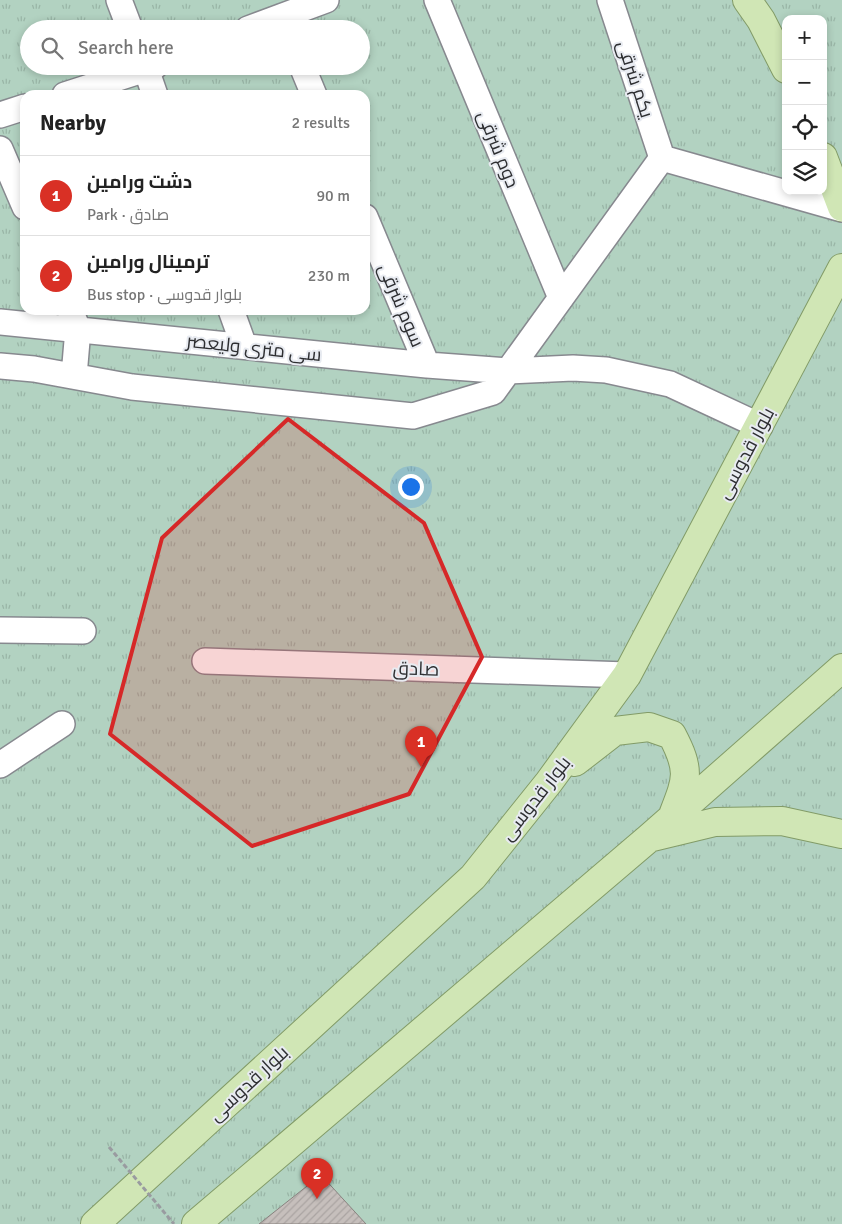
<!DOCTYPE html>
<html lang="en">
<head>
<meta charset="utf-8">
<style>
  body { margin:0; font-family:Signika,Cairo,sans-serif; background:#f2f2f2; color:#222 }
  .controls { position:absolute; right:15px; top:15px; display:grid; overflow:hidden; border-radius:10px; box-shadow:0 2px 8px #0003 }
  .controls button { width:45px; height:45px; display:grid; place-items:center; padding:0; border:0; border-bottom:1px solid #e0e0e0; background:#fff; color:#222; font:25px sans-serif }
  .you { position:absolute; left:410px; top:486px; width:18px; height:18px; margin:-12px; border:4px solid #fff; border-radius:50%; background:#1a73e8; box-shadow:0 0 0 8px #1a73e833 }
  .badge { display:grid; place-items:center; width:32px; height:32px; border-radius:50%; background:#d93025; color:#fff; font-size:16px; font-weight:700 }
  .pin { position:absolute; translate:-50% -41px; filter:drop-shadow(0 1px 2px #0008) }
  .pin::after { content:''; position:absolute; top:26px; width:18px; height:15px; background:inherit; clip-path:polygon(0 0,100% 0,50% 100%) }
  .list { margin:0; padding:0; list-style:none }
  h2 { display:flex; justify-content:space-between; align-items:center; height:65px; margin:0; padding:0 20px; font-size:21px }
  h2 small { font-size:16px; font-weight:400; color:#767676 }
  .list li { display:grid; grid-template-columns:32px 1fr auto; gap:15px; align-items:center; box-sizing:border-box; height:80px; padding:0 20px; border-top:1px solid #e0e0e0 }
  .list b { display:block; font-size:19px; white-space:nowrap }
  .list p { margin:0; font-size:16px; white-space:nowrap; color:#767676 }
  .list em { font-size:16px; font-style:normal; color:#767676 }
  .icon { flex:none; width:28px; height:28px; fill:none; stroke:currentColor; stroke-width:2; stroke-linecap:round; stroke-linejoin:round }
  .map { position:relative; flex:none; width:842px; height:1224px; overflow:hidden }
  .search { position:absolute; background:#fff; box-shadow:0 2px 8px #0003; left:20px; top:20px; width:350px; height:55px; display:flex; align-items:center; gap:12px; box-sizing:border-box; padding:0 18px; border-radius:28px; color:#767676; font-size:19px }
  .panel { position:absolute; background:#fff; box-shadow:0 2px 8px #0003; left:20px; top:90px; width:350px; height:225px; border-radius:15px }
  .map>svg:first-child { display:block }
  .park { fill:url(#park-tufts); fill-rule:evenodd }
  .building { fill:url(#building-hatch); stroke:#88827f }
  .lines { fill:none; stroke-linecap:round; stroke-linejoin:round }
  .minor-casing { stroke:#87898f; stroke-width:28 }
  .major-casing { stroke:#829b67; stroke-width:30 }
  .minor { stroke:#fff; stroke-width:25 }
  .major { stroke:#d0e6b5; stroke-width:28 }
  .path-bridge { stroke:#999ba0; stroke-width:3; stroke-dasharray:5 2.5; stroke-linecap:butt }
  .marked { fill:#d62828; fill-opacity:0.2; stroke:#d62828; stroke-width:4; stroke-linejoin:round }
  .labels { text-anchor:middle; stroke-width:4; stroke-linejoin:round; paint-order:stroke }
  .street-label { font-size:19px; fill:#2e2f32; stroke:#e8ebf1 }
</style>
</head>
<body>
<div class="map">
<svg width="842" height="1224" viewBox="0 0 842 1224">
  <defs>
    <pattern id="park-tufts" width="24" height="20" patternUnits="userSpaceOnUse" patternTransform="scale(1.25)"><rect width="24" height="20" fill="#b2d2c1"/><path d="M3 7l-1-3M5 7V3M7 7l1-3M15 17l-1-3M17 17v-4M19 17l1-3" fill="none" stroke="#99b5a6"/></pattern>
    <pattern id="building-hatch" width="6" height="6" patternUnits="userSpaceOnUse" patternTransform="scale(1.25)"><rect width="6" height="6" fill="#c6bfbc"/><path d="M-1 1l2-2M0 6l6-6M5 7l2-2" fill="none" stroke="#aaa4a2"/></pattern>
  </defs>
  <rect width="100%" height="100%" fill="#e8ebf1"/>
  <!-- park -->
  <path class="park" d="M0 0H842V1224H0ZM786 19H823V191H786ZM29 29H361V66H29ZM25 95H365V310H25Z"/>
  <!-- building -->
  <path class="building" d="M321 1175 366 1224H259Z"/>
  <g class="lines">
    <defs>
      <path id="minor" d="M119 0 130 29
        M437 0 561 298
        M610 0 662 158
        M248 29 326 0
        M145 66 155 95
        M302 66 314 95
        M65 95 155 66
        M0 115 25 107
        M0 149 25 207
        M662 158 842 209
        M365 217 427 365
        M70 310 78 329 74 376
        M231 310 244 346
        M0 322 427 365 508 371 573 368 606 370 670 384 760 426
        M0 366 34 369 132 387 413 416 493 392 662 158
        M0 630 83 631
        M205 661 627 675
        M0 765 62 724"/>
      <path id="major" d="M747 0 761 20 786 69
        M823 157 842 207
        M575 762 615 731 649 727 672 735C691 771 687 779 673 815
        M653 837 715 822 782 821 842 834
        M95 1224 473 877 549 782 627 675 842 268
        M196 1224 649 838 842 668"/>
    </defs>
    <!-- minor casing -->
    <use href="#minor" class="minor-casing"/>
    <!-- major casing -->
    <use href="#major" class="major-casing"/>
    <!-- minor -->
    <use href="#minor" class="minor"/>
    <!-- major -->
    <use href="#major" class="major"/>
    <!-- path-bridge -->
    <path class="path-bridge" d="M109 1147 174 1224"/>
  </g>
  <!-- marked area -->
  <path class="marked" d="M288 419 424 523 482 657 409 794 252 846 110 734 162 538Z"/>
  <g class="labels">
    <!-- street labels -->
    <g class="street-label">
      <text transform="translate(636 79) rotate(72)" y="7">یکم شرقی</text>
      <text transform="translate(499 149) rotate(68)" y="7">دوم شرقی</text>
      <text transform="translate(402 305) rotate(67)" y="7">سوم شرقی</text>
      <text transform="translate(254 347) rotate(6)" y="7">سی متری ولیعصر</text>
      <text transform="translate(745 453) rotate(-62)" y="7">بلوار قدوسی</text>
      <text transform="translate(416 668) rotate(2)" y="7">صادق</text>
      <text transform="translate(535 798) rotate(-52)" y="7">بلوار قدوسی</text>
      <text transform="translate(248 1083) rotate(-43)" y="7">بلوار قدوسی</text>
    </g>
  </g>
</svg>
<div class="controls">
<button>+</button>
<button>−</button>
<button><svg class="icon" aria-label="locate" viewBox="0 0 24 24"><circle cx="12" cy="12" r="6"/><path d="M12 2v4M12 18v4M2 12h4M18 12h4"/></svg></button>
<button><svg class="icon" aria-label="layers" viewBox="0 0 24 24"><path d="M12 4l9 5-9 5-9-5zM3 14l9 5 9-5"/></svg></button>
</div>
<div class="you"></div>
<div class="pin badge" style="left:421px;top:767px">1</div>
<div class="pin badge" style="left:317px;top:1199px">2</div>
<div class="search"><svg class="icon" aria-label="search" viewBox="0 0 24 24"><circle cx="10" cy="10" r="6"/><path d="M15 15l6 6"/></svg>Search here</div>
<section class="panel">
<h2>Nearby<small>2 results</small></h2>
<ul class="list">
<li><span class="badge">1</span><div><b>دشت ورامین</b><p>Park · صادق</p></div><em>90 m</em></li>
<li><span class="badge">2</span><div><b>ترمینال ورامین</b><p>Bus stop · بلوار قدوسی</p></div><em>230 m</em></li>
</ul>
</section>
</div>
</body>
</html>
